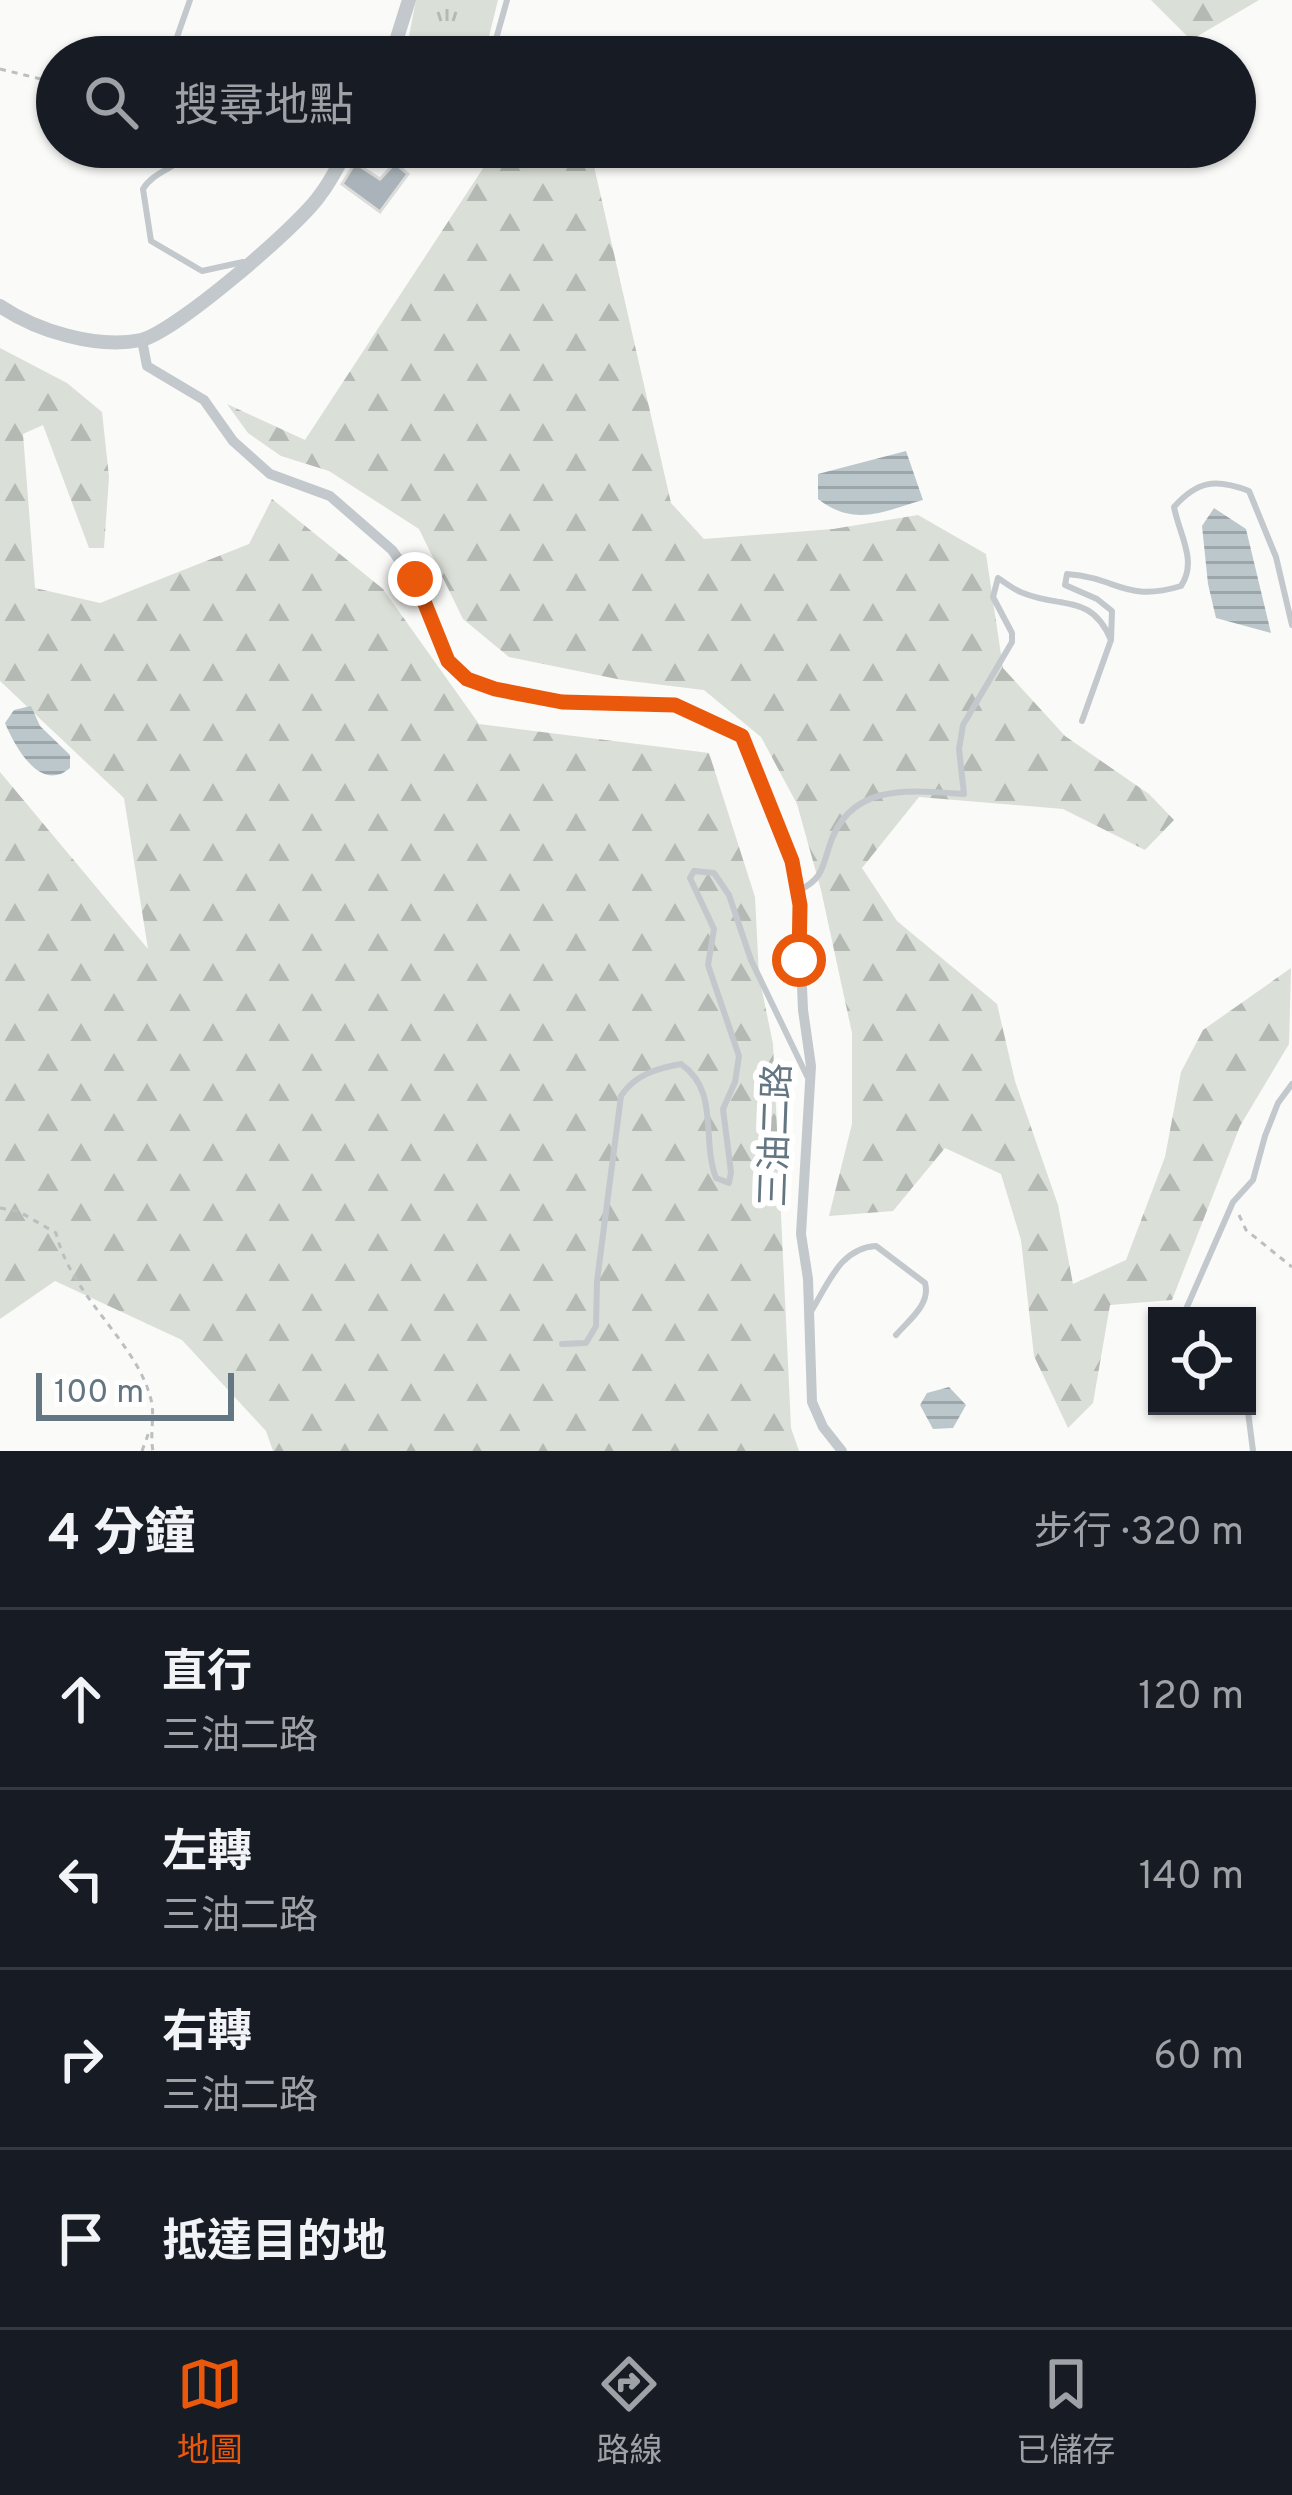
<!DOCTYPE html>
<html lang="zh-TW">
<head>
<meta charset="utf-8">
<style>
  body { margin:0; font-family:Overpass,"Noto Sans TC",sans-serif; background:#20242c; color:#f1f3f6 }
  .controls { position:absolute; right:36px; bottom:36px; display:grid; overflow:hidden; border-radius:0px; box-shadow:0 3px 9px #0004 }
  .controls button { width:108px; height:108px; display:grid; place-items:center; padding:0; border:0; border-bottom:3px solid #363941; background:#171b24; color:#f1f3f6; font:60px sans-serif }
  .scale { position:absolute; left:36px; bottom:30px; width:198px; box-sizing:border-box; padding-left:12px; border:6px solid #657683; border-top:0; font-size:33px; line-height:42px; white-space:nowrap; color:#657683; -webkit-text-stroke:9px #fff; paint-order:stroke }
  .stop { position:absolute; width:36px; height:36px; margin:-27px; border:9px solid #ea580c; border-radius:50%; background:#fff }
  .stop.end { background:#ea580c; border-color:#fff; box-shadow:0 3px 12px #0008 }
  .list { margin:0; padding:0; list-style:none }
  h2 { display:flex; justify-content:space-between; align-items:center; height:156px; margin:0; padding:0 48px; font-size:51px }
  h2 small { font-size:39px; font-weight:400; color:#9ea1a6 }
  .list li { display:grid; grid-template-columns:78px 1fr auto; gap:36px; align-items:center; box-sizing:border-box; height:180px; padding:0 48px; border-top:3px solid #363941 }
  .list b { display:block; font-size:45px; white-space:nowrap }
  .list p { margin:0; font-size:39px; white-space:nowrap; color:#9ea1a6 }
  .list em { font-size:39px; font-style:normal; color:#9ea1a6 }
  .icon { flex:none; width:66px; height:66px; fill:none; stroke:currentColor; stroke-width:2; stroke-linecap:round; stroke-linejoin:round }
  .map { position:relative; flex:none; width:1292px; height:1451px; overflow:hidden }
  .search { position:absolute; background:#171b24; box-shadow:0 3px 9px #0004; left:36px; right:36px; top:36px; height:132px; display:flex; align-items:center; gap:30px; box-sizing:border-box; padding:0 42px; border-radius:66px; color:#9ea1a6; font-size:45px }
  .sheet { height:876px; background:#171b24 }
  nav { display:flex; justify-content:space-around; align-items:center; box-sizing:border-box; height:168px; border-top:3px solid #363941; background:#171b24; font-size:33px; color:#9ea1a6 }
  nav a { display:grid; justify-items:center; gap:6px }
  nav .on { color:#ea580c }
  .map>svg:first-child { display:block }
  .forest { fill:url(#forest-firs) }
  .park { fill:url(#park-tufts) }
  .water { fill:url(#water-rules) }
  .building { fill:#aab3b9; stroke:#dcdcda; stroke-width:3 }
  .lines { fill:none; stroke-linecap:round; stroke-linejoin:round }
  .path { stroke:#bbbfc2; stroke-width:3; stroke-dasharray:6 6; stroke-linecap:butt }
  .service { stroke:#c3c8cc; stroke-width:6 }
  .minor { stroke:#c3c8cc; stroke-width:10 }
  .tertiary { stroke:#c3c8cc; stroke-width:14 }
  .route { stroke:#ea580c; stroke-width:15 }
  .labels { text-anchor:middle; stroke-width:12; stroke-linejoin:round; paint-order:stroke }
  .street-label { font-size:36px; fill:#657683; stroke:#fff }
</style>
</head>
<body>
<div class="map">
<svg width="1292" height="1451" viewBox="0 0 1292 1451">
  <defs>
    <pattern id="forest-firs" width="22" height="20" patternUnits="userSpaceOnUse" patternTransform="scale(3)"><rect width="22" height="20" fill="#dadfd7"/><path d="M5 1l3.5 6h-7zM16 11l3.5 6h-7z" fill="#b4b9b4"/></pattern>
    <pattern id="park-tufts" width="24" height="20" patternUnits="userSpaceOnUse" patternTransform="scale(3)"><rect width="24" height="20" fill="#dadfd7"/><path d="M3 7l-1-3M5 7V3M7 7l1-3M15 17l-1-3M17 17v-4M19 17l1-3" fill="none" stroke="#b4b9b4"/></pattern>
    <pattern id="water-rules" width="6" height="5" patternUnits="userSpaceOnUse" patternTransform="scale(3)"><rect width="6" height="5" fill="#bbc7cb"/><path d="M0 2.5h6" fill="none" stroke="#9ca6aa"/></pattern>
  </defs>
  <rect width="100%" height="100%" fill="#fafaf8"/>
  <!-- forest -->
  <path class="forest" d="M1151 0H1259L1191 40Z
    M497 147H562L593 162 671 503 704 539 833 529 918 515 986 554 1003 668 1065 736 1149 794 1174 820 1145 850 1063 809 919 797 862 868 897 921 997 1004 1015 1081 1058 1205 1073 1284 1126 1260 1165 1157 1181 1072 1203 1030 1291 968 1289 1044 1240 1126 1172 1300 1110 1305 1093 1403 1068 1428 1034 1356 1021 1240 1001 1174 945 1148 893 1211 829 1216 852 1124V1033L821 890 797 804 761 737 704 690 622 680 509 657 463 619 419 529 329 471 281 456 248 433 227 404 305 440Z
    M0 348 67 383 102 412 109 477 104 548H89L43 425 23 434 35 588 100 603 249 544 272 499 383 589 479 724 709 753 755 897 759 976 773 1044 791 1428 799 1451H273L266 1431 182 1340 55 1281 0 1319V772L148 949 124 798 0 681Z"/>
  <!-- park -->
  <path class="park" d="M416 0H498L484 57H400L409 36Z"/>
  <!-- water -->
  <path class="water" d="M906 451 923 500C881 512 855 527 818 499V474Z
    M1214 508 1246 529 1271 633 1216 618 1208 584 1202 526Z
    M31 706 40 726 70 755V768C41 793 16 749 5 723L14 710Z
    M949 1387 966 1405 953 1428 933 1429 920 1405 927 1393Z"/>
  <!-- building -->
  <path class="building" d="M355 163 380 179 395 163 408 174 380 212 342 184Z"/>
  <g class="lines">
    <!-- path -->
    <path class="path" d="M0 69 57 83
      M0 1208 18 1211 56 1233C72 1299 140 1344 152 1404 154 1419 150 1436 153 1451
      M1239 1215 1246 1230 1292 1267
      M142 1451 149 1432"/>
    <!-- service -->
    <path class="service" d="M170 57 190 0
      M491 57 507 0
      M193 147C183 167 155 169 143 189L151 241 202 271 243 262
      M1111 640 1112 611 1097 599 1065 585 1067 574C1119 578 1125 603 1181 586 1198 561 1179 534 1174 507 1197 481 1215 478 1249 491L1276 557 1292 625
      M798 891C821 880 822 870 829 847 849 782 909 790 964 794L959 749 963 725 1012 642V633L993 597 998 578C1006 583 1014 590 1023 593 1062 609 1091 593 1111 640L1082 721
      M812 1310C829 1282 841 1248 876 1246L925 1283C931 1304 909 1320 896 1335
      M1183 1316 1233 1202 1253 1180 1265 1136 1278 1103 1292 1084
      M562 1344 586 1343 596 1326 597 1281 621 1096C634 1075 658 1068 681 1064 720 1091 701 1138 716 1178L729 1183 731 1172 723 1109 735 1082 739 1056 708 965 714 929 690 878 694 871 714 873 729 895 751 960 807 1076
      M1247 1404 1253 1451"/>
    <!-- minor -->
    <path class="minor" d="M142 340 147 366 204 400 233 441 270 474 330 496 392 550 421 591 448 661 467 679 495 689 563 702 675 705 742 736 792 861 798 891 803 1010 811 1066 801 1234 808 1279 812 1402 823 1427 842 1451"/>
    <!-- tertiary -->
    <path class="tertiary" d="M391 57 409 0
      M0 306C37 331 96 349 141 340 174 333 300 225 320 195 331 181 340 163 348 147"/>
  </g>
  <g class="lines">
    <!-- route -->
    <path class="route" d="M415 579 448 661 467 679 495 689 562 702 675 705 742 736 792 861 800 905 799 960"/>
  </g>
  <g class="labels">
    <!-- street labels -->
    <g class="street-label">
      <text transform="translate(774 1135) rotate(-88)" y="13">三油二路</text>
    </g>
  </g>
</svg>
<div class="controls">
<button><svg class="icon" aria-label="locate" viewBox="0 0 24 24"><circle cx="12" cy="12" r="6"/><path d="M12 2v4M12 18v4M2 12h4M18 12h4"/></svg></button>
</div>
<div class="scale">100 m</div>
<div class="stop" style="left:799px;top:960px"></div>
<div class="stop end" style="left:415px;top:579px"></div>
<div class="search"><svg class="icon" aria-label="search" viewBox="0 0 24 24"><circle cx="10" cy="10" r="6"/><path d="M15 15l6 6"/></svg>搜尋地點</div>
</div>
<section class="sheet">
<h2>4 分鐘<small>步行 · 320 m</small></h2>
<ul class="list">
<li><svg class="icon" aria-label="ahead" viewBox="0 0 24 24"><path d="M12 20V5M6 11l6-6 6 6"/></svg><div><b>直行</b><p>三油二路</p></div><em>120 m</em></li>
<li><svg class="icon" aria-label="left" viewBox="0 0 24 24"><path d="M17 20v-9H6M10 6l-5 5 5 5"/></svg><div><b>左轉</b><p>三油二路</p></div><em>140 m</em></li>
<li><svg class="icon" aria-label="right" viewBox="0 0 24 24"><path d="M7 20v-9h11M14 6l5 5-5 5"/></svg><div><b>右轉</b><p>三油二路</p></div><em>60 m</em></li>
<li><svg class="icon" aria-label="arrive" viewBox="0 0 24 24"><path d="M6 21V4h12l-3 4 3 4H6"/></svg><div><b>抵達目的地</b></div></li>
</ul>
</section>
<nav>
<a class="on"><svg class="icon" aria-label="map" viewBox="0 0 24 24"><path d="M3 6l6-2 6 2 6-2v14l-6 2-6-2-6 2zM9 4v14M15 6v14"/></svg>地圖</a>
<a><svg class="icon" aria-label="directions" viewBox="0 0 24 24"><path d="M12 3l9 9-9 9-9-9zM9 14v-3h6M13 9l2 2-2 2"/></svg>路線</a>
<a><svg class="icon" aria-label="saved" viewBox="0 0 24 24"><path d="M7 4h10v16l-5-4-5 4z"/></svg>已儲存</a>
</nav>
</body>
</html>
